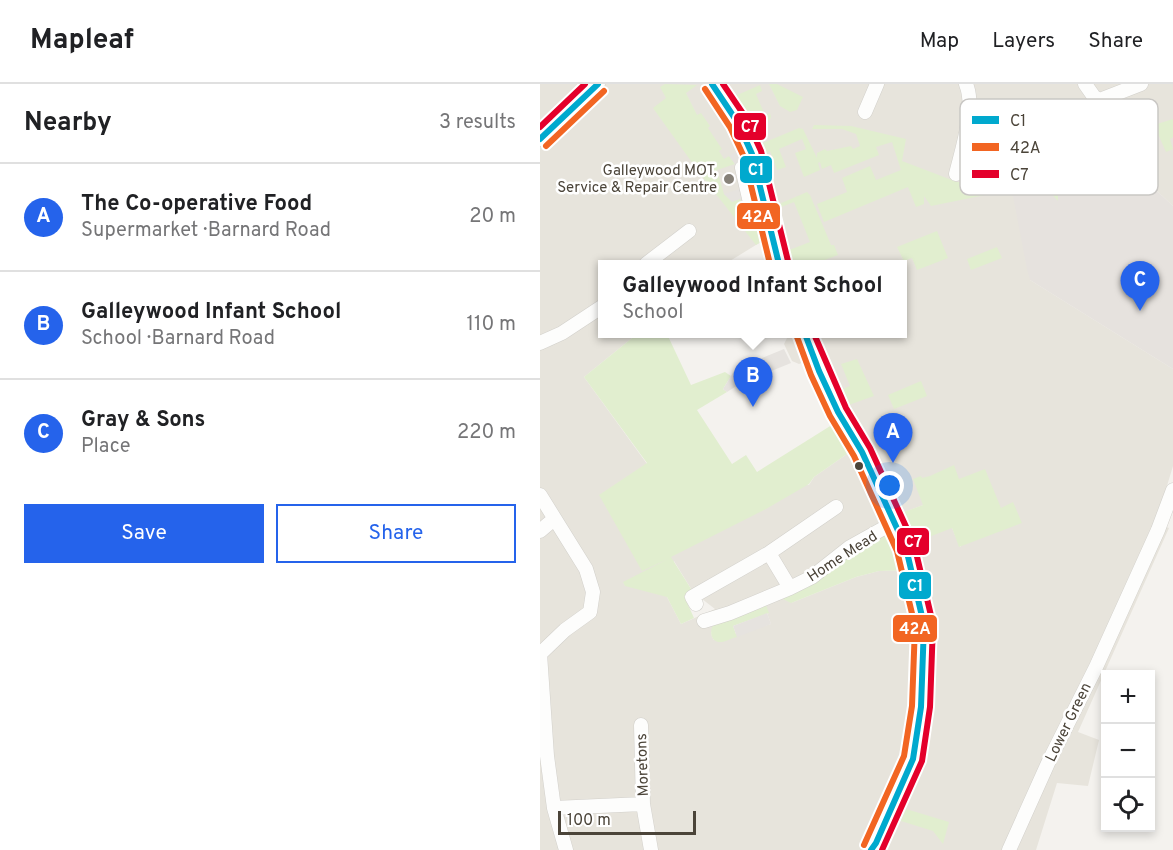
<!DOCTYPE html>
<html lang="en">
<head>
<meta charset="utf-8">
<style>
  body { margin:0; font-family:Overpass,sans-serif; background:#f6f6f6; color:#202124 }
  .controls { position:absolute; right:18px; bottom:18px; display:grid; overflow:hidden; border-radius:0px; box-shadow:0 3px 9px #0003 }
  .controls button { width:54px; height:54px; display:grid; place-items:center; padding:0; border:0; border-bottom:2px solid #e0e0e0; background:#fff; color:#202124; font:30px sans-serif }
  .scale { position:absolute; left:18px; bottom:15px; width:138px; box-sizing:border-box; padding-left:6px; border:3px solid #4b4439; border-top:0; font-size:16px; line-height:21px; white-space:nowrap; color:#4b4439; -webkit-text-stroke:4px #fff; paint-order:stroke }
  .you { position:absolute; left:350px; top:402px; width:21px; height:21px; margin:-15px; border:4px solid #fff; border-radius:50%; background:#1a73e8; box-shadow:0 0 0 9px #1a73e833 }
  .badge { display:grid; place-items:center; width:39px; height:39px; border-radius:50%; background:#2563eb; color:#fff; font-size:20px; font-weight:700 }
  .pin { position:absolute; translate:-50% -50px; filter:drop-shadow(0 2px 3px #0008) }
  .pin::after { content:''; position:absolute; top:32px; width:21px; height:18px; background:inherit; clip-path:polygon(0 0,100% 0,50% 100%) }
  .popup { position:absolute; left:58px; top:176px; width:309px; height:78px; box-sizing:border-box; display:grid; place-content:center; border-radius:0px; background:#fff; filter:drop-shadow(0 2px 4px #0005); font-size:20px; white-space:nowrap; color:#757577 }
  .popup b { font-size:22px; color:#202124 }
  .popup::after { content:''; position:absolute; left:50%; top:100%; margin-left:-12px; border:12px solid transparent; border-top-color:#fff }
  .list { margin:0; padding:0; list-style:none }
  h2 { display:flex; justify-content:space-between; align-items:center; height:78px; margin:0; padding:0 24px; font-size:26px }
  h2 small { font-size:20px; font-weight:400; color:#757577 }
  .list li { display:grid; grid-template-columns:39px 1fr auto; gap:18px; align-items:center; box-sizing:border-box; height:108px; padding:0 24px; border-top:2px solid #e0e0e0 }
  .list b { display:block; font-size:22px; white-space:nowrap }
  .list p { margin:0; font-size:20px; white-space:nowrap; color:#757577 }
  .list em { font-size:20px; font-style:normal; color:#757577 }
  .actions { display:flex; gap:12px; padding:18px 24px }
  .actions a { flex:1; padding:14px 0; border:2px solid #2563eb; border-radius:0px; text-align:center; font-size:21px; color:#2563eb }
  .actions .main { background:#2563eb; color:#fff }
  .icon { flex:none; width:33px; height:33px; fill:none; stroke:currentColor; stroke-width:2; stroke-linecap:round; stroke-linejoin:round }
  .map { position:relative; flex:none; width:633px; height:766px; overflow:hidden }
  header { display:flex; align-items:center; gap:36px; box-sizing:border-box; height:84px; padding:0 30px; background:#fff; border-bottom:2px solid #e0e0e0 }
  header strong { font-size:28px }
  nav { display:flex; gap:33px; margin-inline-start:auto; font-size:21px }
  main { display:flex }
  aside { flex:1; background:#fff }
  .map>svg:first-child { display:block }
  .residential { fill:#e7e4dc; fill-rule:evenodd }
  .industrial { fill:#e6e2de }
  .green { fill:#e1eecf }
  .parking { fill:#e6e3df }
  .lines { fill:none; stroke-linecap:round; stroke-linejoin:round }
  .minor-casing { stroke:#d2d0cb; stroke-width:15 }
  .minor { stroke:#fdfdfc; stroke-width:14 }
  .bus-1-casing { stroke:#fff; stroke-width:10 }
  .bus-2-casing { stroke:#fff; stroke-width:10 }
  .bus-3-casing { stroke:#fff; stroke-width:10 }
  .bus-1 { stroke:#00a9ce; stroke-width:6 }
  .bus-2 { stroke:#f26522; stroke-width:6 }
  .bus-3 { stroke:#e4002b; stroke-width:6 }
  .poi-dot { fill:#868178; stroke:#fff; stroke-width:2 }
  .bus-dot { fill:#4b4439; stroke:#fff; stroke-width:2 }
  .labels { text-anchor:middle; stroke-width:5; stroke-linejoin:round; paint-order:stroke }
  .poi-label { font-size:15px; fill:#4b4439; stroke:#fff; text-anchor:end }
  .street-label { font-size:15px; fill:#4b4439; stroke:#fff }
  .key { fill:#fff; stroke:#c9c7c4; stroke-width:1.5 }
  .key-label { font-size:16px; fill:#4b4439 }
  .line-badge { stroke:#fff; stroke-width:2 }
  .badge-label { font-size:16px; text-anchor:middle; font-weight:bold; fill:#fff }
</style>
</head>
<body>
<header>
<strong>Mapleaf</strong>
<nav><a>Map</a><a>Layers</a><a>Share</a></nav>
</header>
<main>
<aside>
<h2>Nearby<small>3 results</small></h2>
<ul class="list">
<li><span class="badge">A</span><div><b>The Co-operative Food</b><p>Supermarket · Barnard Road</p></div><em>20 m</em></li>
<li><span class="badge">B</span><div><b>Galleywood Infant School</b><p>School · Barnard Road</p></div><em>110 m</em></li>
<li><span class="badge">C</span><div><b>Gray &amp; Sons</b><p>Place</p></div><em>220 m</em></li>
</ul>
<div class="actions"><a class="main">Save</a><a>Share</a></div>
</aside>
<div class="map">
<svg width="633" height="766" viewBox="0 0 633 766">
  <rect width="100%" height="100%" fill="#f4f2ee"/>
  <!-- residential -->
  <path class="residential" d="M0 0H633V122L585 77 490 196 633 285V382L616 438 629 444 538 648 559 656 548 702 517 699 496 766H0ZM224 156 233 180H363V250H256L247 254 244 260 252 277 259 280 267 277 269 280 265 281 291 338 294 337 304 358 307 370 274 393 269 401 107 380 44 293 97 250H63V180H185ZM396 416 462 425 466 423 420 463 412 444 365 428ZM359 452 371 486 339 487 316 493 251 519ZM134 477 153 508 175 525 141 540 127 513ZM227 529 231 540 174 556 172 553 171 548 229 529Z"/>
  <!-- industrial -->
  <path class="industrial" d="M578 59 585 77 633 122V285L490 196 487 185 472 107 496 93Z"/>
  <!-- green -->
  <path class="green" d="M125 0 157 1 146 9 157 31 161 29 170 42 168 44 182 65 179 67 184 75 189 72 195 80 177 86 184 110 192 117 200 115 210 127 224 139 228 154 216 161 161 91 113 24 126 14 120 3Z
    M229 0H237L263 13 257 26 250 28 240 22Z
    M220 1 222 7 216 10 225 31 230 29 231 33 226 43 220 45 211 42 195 12Z
    M633 35V53L630 55 633 65 626 68 614 41Z
    M274 41 311 42 366 55 362 77 417 98 454 100 511 80 512 83 460 108 391 122 384 112V120L376 123 368 103 284 138 277 120 307 108 302 94 330 82 336 96 361 86 352 58 336 63 339 71 294 89 291 81 282 85 280 78 278 79 280 86 264 93 255 69 266 65 262 55 239 65 246 83 237 86 230 67 220 72 221 61 223 59 259 44 263 45 277 74V69L285 65 287 67 311 62 313 65 320 62 316 50 302 45H272Z
    M534 77 538 87 518 101V117L496 93Z
    M267 108 270 111 291 161H294L298 171 274 180H248L244 168 270 158 254 118 236 125 239 120Z
    M397 147 408 174 377 186 372 174 364 177 357 163Z
    M457 163 462 174 431 186 427 175Z
    M97 250H127L151 301 185 288 191 292 183 305 187 308 157 326 192 380 206 371 217 388 295 339 304 358 307 370 274 393 269 400 226 425 131 473 153 508 144 512 154 534 141 540 127 513 85 502 83 498 128 475 102 487 59 411 107 379 44 293Z
    M317 275 334 312 300 324 292 309 310 302 301 280Z
    M381 297 387 312 354 325 348 311Z
    M414 381 419 395 445 385 461 424 473 418 482 439 419 463 412 444 376 458 364 428 383 421 373 395 381 392 382 394 390 392Z
    M345 447 353 449 372 486 339 487 316 493 251 519 241 514Z
    M226 521 229 529 193 542 197 553C192 554 187 557 182 558 170 559 169 547 174 539Z
    M366 725 409 738 403 760 393 747 361 737Z"/>
  <!-- parking -->
  <path class="parking" d="M203 63 223 132 215 142 205 134 210 127 200 115 192 118 184 110 202 104 195 80 189 72Z
    M244 265 251 279 224 290 229 299 214 308 206 296 187 308 183 305 197 282 203 285 217 276Z
    M227 529 231 540 197 553 193 542Z"/>
  <g class="lines">
    <defs>
      <path id="minor" d="M172 0C191 24 207 52 216 81 226 114 227 149 239 180
        M545 0 557 17
        M325 28 337 0
        M0 55 58 0
        M512 72 531 38 557 17 601 0
        M215 77 202 84 211 123 216 129 226 130
        M416 90C422 65 436 24 426 0
        M106 180 149 147
        M265 250 279 287 298 328 322 368 366 464 384 541 381 623 373 675 344 738 336 759 331 766
        M0 259 22 249 63 222
        M0 411 46 485 53 508 50 528 25 546 0 570 7 672 14 724 26 766
        M0 447 14 435
        M229 469 250 504
        M156 520 152 513 229 469 296 423
        M164 537 190 529 250 504 272 493 310 463 353 439
        M101 641 103 720 111 766
        M14 724 103 720
        M469 766 509 677 556 583 618 446 633 406"/>
    </defs>
    <!-- minor casing -->
    <use href="#minor" class="minor-casing"/>
    <!-- minor -->
    <use href="#minor" class="minor"/>
    <defs>
      <path id="bus-1" d="M172 0 198 39 212 70 239 180
        M0 55 58 0
        M265 250 279 287 298 328 322 368 366 464 384 541 381 623 373 675 336 759 331 766"/>
      <path id="bus-2" d="M165 5 190 43 204 73 230 180
        M6 62 64 7
        M257 253 271 291 290 332 314 372 357 467 375 542 372 622 364 672 324 761"/>
      <path id="bus-3" d="M183 0 206 34 221 67 248 177
        M0 43 45 0
        M274 250 306 324 330 364 374 460 393 540 390 623 382 677 342 766"/>
    </defs>
    <!-- bus-1 casing -->
    <use href="#bus-1" class="bus-1-casing"/>
    <!-- bus-2 casing -->
    <use href="#bus-2" class="bus-2-casing"/>
    <!-- bus-3 casing -->
    <use href="#bus-3" class="bus-3-casing"/>
    <!-- bus-1 -->
    <use href="#bus-1" class="bus-1"/>
    <!-- bus-2 -->
    <use href="#bus-2" class="bus-2"/>
    <!-- bus-3 -->
    <use href="#bus-3" class="bus-3"/>
  </g>
  <!-- markers -->
  <circle class="poi-dot" cx="189" cy="95" r="6"/>
  <circle class="bus-dot" cx="319" cy="382" r="5"/>
  <g class="labels">
    <!-- poi labels -->
    <g class="poi-label">
      <text x="177" y="91">Galleywood MOT,<tspan x="177" dy="17">Service &amp; Repair Centre</tspan></text>
    </g>
    <!-- street labels -->
    <g class="street-label">
      <text transform="translate(302 472) rotate(-33)" y="5">Home Mead</text>
      <text transform="translate(528 638) rotate(-64)" y="5">Lower Green</text>
      <text transform="translate(102 681) rotate(-92)" y="5">Moretons</text>
    </g>
  </g>
  <!-- legend -->
  <rect x="420" y="15" width="198" height="96" rx="9" class="key"/>
  <rect x="432" y="32" width="27" height="8" fill="#00a9ce"/>
  <rect x="432" y="59" width="27" height="8" fill="#f26522"/>
  <rect x="432" y="86" width="27" height="8" fill="#e4002b"/>
  <g class="key-label">
    <text x="470" y="42">C1</text>
    <text x="470" y="69">42A</text>
    <text x="470" y="96">C7</text>
  </g>
  <g class="line-badge">
    <rect x="193" y="28" width="34" height="29" rx="6" fill="#e4002b"/>
    <rect x="199" y="71" width="34" height="29" rx="6" fill="#00a9ce"/>
    <rect x="196" y="118" width="45" height="28" rx="6" fill="#f26522"/>
    <rect x="356" y="443" width="34" height="29" rx="6" fill="#e4002b"/>
    <rect x="358" y="487" width="34" height="29" rx="6" fill="#00a9ce"/>
    <rect x="352" y="530" width="46" height="29" rx="6" fill="#f26522"/>
  </g>
  <g class="badge-label">
    <text x="210" y="48">C7</text>
    <text x="216" y="91">C1</text>
    <text x="218" y="138">42A</text>
    <text x="373" y="463">C7</text>
    <text x="375" y="507">C1</text>
    <text x="375" y="550">42A</text>
  </g>
</svg>
<div class="controls">
<button>+</button>
<button>−</button>
<button><svg class="icon" aria-label="locate" viewBox="0 0 24 24"><circle cx="12" cy="12" r="6"/><path d="M12 2v4M12 18v4M2 12h4M18 12h4"/></svg></button>
</div>
<div class="scale">100 m</div>
<div class="you"></div>
<div class="pin badge" style="left:353px;top:379px">A</div>
<div class="pin badge" style="left:213px;top:323px">B</div>
<div class="popup"><b>Galleywood Infant School</b>School</div>
<div class="pin badge" style="left:600px;top:227px">C</div>
</div>
</main>
</body>
</html>
